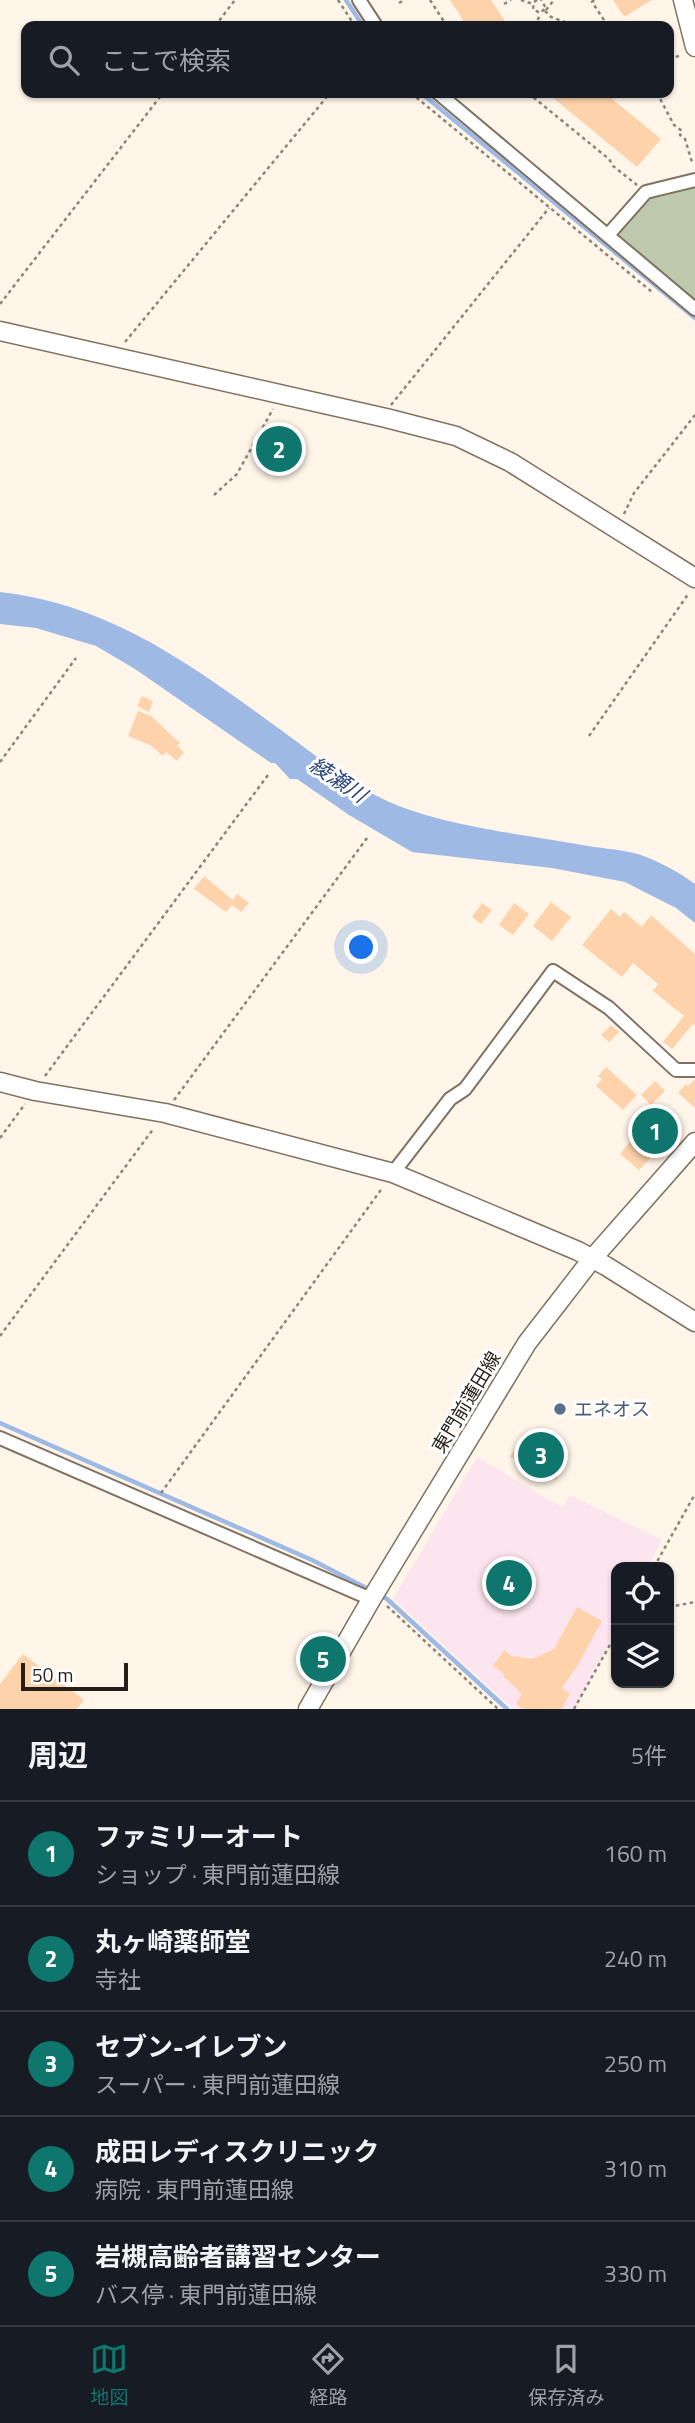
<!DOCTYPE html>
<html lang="ja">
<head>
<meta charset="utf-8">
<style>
  body { margin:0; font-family:"Titillium Web","Noto Sans JP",sans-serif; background:#20242c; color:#f1f3f6 }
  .controls { position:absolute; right:21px; bottom:21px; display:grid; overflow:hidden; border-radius:14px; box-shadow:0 2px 5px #0004 }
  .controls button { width:63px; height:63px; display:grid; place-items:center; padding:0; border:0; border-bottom:2px solid #363941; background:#171b24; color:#f1f3f6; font:35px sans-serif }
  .scale { position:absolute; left:21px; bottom:18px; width:107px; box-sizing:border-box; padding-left:7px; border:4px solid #251f18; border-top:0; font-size:19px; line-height:24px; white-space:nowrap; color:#251f18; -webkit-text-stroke:5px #fff; paint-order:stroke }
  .you { position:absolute; left:362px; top:948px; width:24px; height:24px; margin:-18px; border:5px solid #fff; border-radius:50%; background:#1a73e8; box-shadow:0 0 0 10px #1a73e833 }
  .badge { display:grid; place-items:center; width:46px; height:46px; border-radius:50%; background:#0f766e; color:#fff; font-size:23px; font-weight:700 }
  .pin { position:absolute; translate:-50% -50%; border:4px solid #fff; box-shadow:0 2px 7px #0006 }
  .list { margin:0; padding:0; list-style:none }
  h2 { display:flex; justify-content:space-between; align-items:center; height:91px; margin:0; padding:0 28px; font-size:30px }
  h2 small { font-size:23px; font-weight:400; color:#9ea1a6 }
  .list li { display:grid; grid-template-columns:46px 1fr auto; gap:21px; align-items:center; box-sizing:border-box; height:105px; padding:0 28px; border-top:2px solid #363941 }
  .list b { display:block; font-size:26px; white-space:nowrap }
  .list p { margin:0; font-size:23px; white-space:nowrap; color:#9ea1a6 }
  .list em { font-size:23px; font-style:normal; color:#9ea1a6 }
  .icon { flex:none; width:38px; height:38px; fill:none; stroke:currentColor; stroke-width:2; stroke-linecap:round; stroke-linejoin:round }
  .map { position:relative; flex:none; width:695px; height:1709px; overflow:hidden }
  .search { position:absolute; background:#171b24; box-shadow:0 2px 5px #0004; left:21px; right:21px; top:21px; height:77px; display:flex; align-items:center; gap:18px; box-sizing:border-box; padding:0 24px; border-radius:14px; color:#9ea1a6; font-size:26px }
  .sheet { height:616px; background:#171b24 }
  nav { display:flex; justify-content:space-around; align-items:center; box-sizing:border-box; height:98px; border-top:2px solid #363941; background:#171b24; font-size:19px; color:#9ea1a6 }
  nav a { display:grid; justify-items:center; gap:4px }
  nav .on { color:#0f766e }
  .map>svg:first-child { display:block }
  .medical { fill:#fde5ef }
  .green { fill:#bdc9ac }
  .water { fill:#9fb9e5 }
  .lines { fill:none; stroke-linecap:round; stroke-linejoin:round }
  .stream { stroke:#9fb9e5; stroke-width:4.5 }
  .building { fill:#fed3ac }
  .street-casing { stroke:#807260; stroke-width:16 }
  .secondary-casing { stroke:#807260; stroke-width:21 }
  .path { stroke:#8b847a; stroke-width:2.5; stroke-dasharray:3.5 3.5; stroke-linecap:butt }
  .street { stroke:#fff; stroke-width:12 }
  .secondary { stroke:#fff; stroke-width:18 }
  .service-dot { fill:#5c6f8a; stroke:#fff; stroke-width:2.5 }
  .labels { text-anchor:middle; stroke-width:6; stroke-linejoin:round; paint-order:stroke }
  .street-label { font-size:19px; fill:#251f18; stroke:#fff }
  .service-label { font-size:19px; fill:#4e5e75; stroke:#fff; text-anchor:start }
  .water-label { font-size:21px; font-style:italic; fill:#28457c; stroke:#fff }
</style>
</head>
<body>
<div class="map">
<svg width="695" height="1709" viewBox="0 0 695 1709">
  <rect width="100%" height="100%" fill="#fff5e9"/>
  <!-- medical -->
  <path class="medical" d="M477 1457 562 1507 570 1495 662 1540 648 1567H616V1629L575 1709H513L393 1599Z"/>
  <!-- green -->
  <path class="green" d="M695 187V302L620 242 618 232 646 198 660 197Z"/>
  <!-- water -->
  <path class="water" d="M0 592C112 604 197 669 285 733 314 754 349 783 381 798 435 825 521 834 582 845 599 848 617 849 634 853 651 857 681 873 695 884V923L676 908 625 882 552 868 412 852 349 815 297 779H290L275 763H271L135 669 96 646 36 628 0 624Z"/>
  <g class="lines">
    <!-- stream -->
    <path class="stream" d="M346 0 363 26
      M421 93 695 318
      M0 1423 312 1560 372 1591
      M380 1595 387 1599 507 1709"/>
  </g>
  <!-- building -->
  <path class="building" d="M450 0H491L508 26H467Z
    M613 0H652L624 17Z
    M547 93H605L661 139 637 167Z
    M276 439 289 446 282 459 269 452Z
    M142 696 153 701 149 712 137 706Z
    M138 711 151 716 180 743 177 746 184 752 177 761 166 752 163 756 150 745 128 736Z
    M204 876 233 900 237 894 249 903 241 912 232 905 226 912 194 889Z
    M551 902 571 917 552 941 533 926Z
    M482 903 492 910 481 924 472 917Z
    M514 903 529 914 513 935 499 925Z
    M611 909 620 917 624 912 642 927 651 915 695 954V1026L693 1024 672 1049 663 1042 684 1016 653 991 658 984 633 963 622 977 582 945Z
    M611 1025 619 1032 609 1042 601 1035Z
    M606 1067 637 1095 623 1110 596 1086 602 1079 598 1076Z
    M695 1079V1108L678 1093 686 1084 688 1086Z
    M655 1081 665 1091 651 1105 641 1095Z
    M653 1112 674 1133 639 1170 620 1154 637 1133 635 1131Z
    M522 1435 567 1458 556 1480 510 1457Z
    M577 1607 602 1621 579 1663 562 1688 570 1694 562 1709H524L516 1704 522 1694 504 1677V1674L493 1666 504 1650 512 1656 532 1659 554 1649Z
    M23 1654 84 1700 77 1709H0V1684Z"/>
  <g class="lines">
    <defs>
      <path id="street" d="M359 0 376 26
        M438 93 695 309
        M608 235 646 192 695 180
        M393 1173 450 1099 465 1089 553 971 609 1008 676 1070H695
        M0 1438 371 1599"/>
      <path id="secondary" d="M683 0 695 47
        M0 331 386 418 456 436 510 462 695 578
        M0 1082 35 1091 165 1113 393 1173 578 1251 606 1266 695 1322
        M308 1709 372 1598 527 1343 592 1259 695 1142"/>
    </defs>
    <!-- street casing -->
    <use href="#street" class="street-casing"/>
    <!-- secondary casing -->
    <use href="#secondary" class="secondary-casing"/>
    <!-- path -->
    <path class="path" d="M338 0 355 26
      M430 0 447 26
      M521 0 533 4
      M537 0 534 2 533 9 540 13 546 8 541 0
      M594 0 592 2 608 26
      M399 3 404 0
      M504 4 511 0
      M546 10 554 0
      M545 11 551 17 576 26
      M215 26 235 0
      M534 26 541 14
      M669 59 682 55
      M411 93 652 292
      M528 93 609 159 613 166 637 185
      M657 93 674 125 682 131 680 135 685 139 692 162
      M622 94V93
      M0 304 163 93
      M125 342 330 93
      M391 405 549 208
      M214 495 237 474 273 409
      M624 514 634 493 695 415
      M589 736 689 593
      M0 762 76 658
      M45 1076 268 775
      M174 1100 367 838
      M0 1138 25 1104
      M0 1336 154 1128
      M161 1493 383 1187
      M654 1567 695 1494
      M387 1606 498 1709
      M669 1607 695 1602
      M574 1709 616 1634"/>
    <!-- street -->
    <use href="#street" class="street"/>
    <!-- secondary -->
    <use href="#secondary" class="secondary"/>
  </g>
  <!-- markers -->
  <circle class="service-dot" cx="560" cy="1409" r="7"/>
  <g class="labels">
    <!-- street labels -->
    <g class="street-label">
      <text transform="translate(466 1402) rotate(-59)" y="7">東門前蓮田線</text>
    </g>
    <!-- service labels -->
    <g class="service-label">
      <text x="574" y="1416">エネオス</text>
    </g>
    <!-- water labels -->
    <g class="water-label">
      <text transform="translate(338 780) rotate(34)" y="7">綾瀬川</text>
    </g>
  </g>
</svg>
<div class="controls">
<button><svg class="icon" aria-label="locate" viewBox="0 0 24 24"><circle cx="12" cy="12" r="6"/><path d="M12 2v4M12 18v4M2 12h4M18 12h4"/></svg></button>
<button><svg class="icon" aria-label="layers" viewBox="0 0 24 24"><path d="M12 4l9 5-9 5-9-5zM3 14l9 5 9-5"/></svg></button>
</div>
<div class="scale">50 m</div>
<div class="you"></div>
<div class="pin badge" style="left:655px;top:1131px">1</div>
<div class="pin badge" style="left:279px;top:449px">2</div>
<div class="pin badge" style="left:541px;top:1455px">3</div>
<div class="pin badge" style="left:509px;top:1583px">4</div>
<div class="pin badge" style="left:323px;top:1659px">5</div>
<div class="search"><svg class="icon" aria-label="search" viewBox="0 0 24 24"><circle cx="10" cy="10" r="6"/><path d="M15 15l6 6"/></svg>ここで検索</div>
</div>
<section class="sheet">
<h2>周辺<small>5件</small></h2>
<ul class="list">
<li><span class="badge">1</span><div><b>ファミリーオート</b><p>ショップ · 東門前蓮田線</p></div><em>160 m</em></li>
<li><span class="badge">2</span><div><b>丸ヶ崎薬師堂</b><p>寺社</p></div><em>240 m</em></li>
<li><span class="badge">3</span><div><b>セブン-イレブン</b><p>スーパー · 東門前蓮田線</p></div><em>250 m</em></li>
<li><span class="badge">4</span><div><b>成田レディスクリニック</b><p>病院 · 東門前蓮田線</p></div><em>310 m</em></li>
<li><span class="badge">5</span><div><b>岩槻高齢者講習センター</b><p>バス停 · 東門前蓮田線</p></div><em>330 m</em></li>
</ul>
</section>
<nav>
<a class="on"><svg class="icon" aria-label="map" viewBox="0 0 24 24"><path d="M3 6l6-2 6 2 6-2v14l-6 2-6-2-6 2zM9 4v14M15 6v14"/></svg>地図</a>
<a><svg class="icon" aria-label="directions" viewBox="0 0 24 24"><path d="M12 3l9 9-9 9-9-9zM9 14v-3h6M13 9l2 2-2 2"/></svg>経路</a>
<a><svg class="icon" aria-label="saved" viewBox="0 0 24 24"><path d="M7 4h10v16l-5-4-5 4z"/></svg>保存済み</a>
</nav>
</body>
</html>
